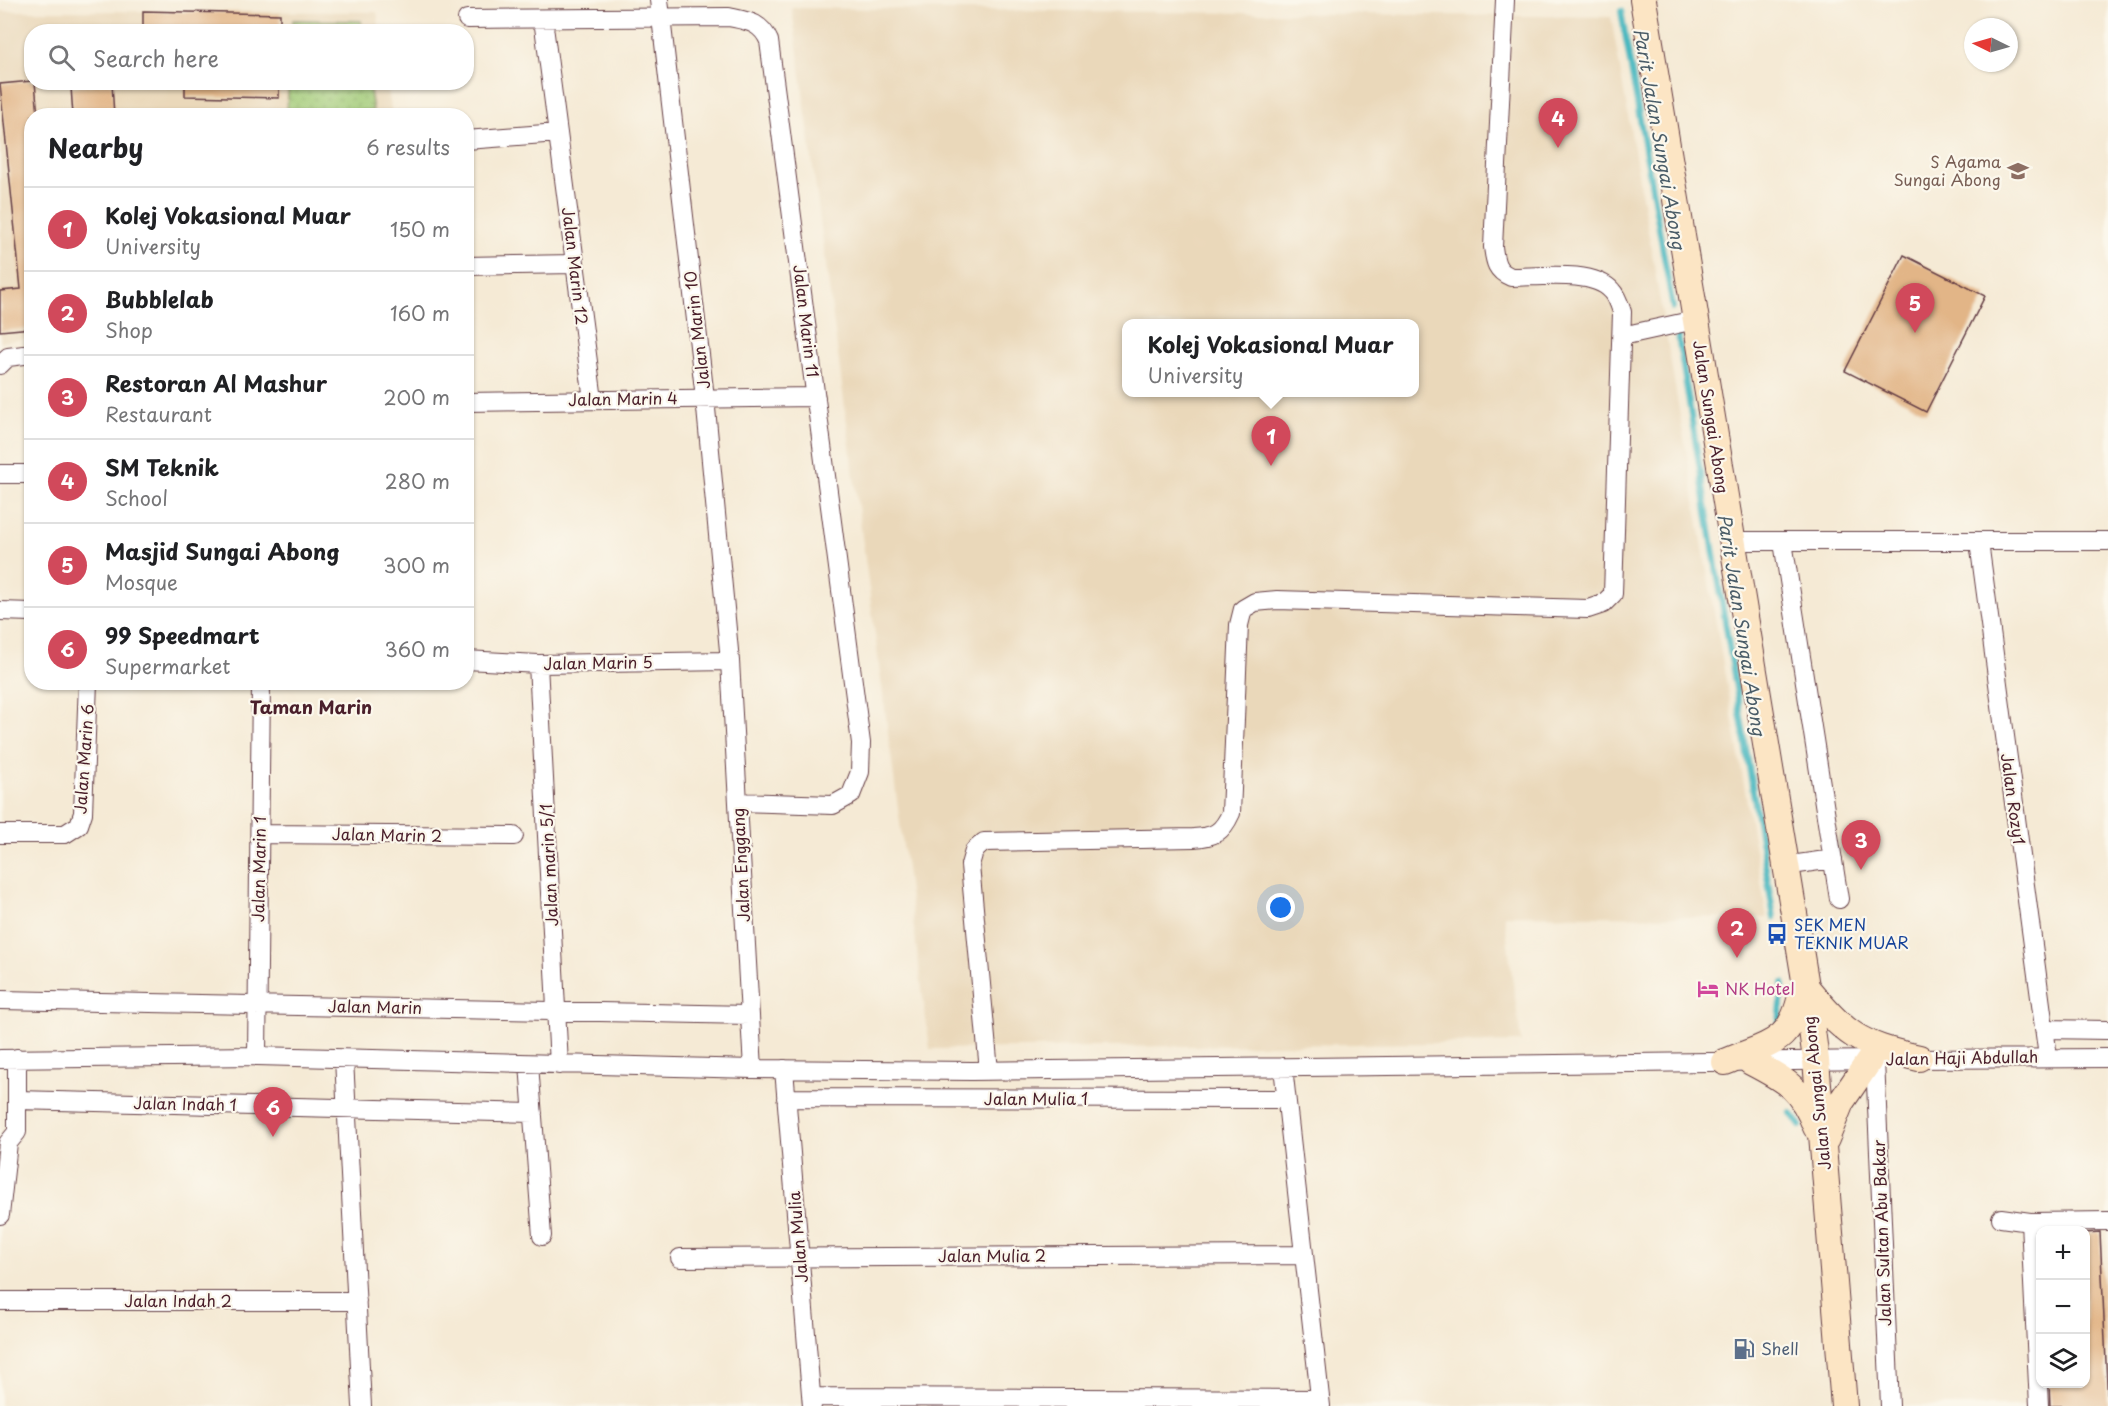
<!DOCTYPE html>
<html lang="en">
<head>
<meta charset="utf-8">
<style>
  body { margin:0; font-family:"Playpen Sans",sans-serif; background:#f2f2f2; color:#202124 }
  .controls { position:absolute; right:18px; bottom:18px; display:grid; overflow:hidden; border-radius:12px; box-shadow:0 2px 4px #0004 }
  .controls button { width:54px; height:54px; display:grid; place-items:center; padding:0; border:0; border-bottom:2px solid #e0e0e0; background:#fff; color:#202124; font:30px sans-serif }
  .compass { position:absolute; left:1964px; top:18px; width:54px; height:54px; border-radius:50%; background:#fff; box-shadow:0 2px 4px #0004; rotate:275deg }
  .you { position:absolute; left:1281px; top:908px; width:21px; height:21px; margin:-15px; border:4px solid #fff; border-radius:50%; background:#1a73e8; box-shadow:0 0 0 9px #1a73e833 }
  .badge { display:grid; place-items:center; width:39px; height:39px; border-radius:50%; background:#d1495b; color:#fff; font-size:20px; font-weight:700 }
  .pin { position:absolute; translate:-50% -50px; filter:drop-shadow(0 2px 3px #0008) }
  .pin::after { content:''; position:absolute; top:32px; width:21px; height:18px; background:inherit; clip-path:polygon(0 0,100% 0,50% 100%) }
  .popup { position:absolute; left:1122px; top:319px; width:297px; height:78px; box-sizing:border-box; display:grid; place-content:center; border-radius:12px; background:#fff; filter:drop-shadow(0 2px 4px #0005); font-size:20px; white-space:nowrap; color:#757577 }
  .popup b { font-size:22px; color:#202124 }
  .popup::after { content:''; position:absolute; left:50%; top:100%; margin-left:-12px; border:12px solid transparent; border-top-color:#fff }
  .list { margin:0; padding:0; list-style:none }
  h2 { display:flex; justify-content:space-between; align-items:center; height:78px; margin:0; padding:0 24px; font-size:26px }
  h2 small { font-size:20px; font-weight:400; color:#757577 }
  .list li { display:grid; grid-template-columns:39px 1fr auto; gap:18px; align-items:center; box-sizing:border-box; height:84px; padding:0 24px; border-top:2px solid #e0e0e0 }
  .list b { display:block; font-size:22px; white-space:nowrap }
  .list p { margin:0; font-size:20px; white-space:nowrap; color:#757577 }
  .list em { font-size:20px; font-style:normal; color:#757577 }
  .icon { flex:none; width:33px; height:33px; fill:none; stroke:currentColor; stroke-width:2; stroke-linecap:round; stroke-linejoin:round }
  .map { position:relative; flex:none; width:2108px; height:1406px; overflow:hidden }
  .search { position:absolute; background:#fff; box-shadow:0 2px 4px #0004; left:24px; top:24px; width:450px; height:66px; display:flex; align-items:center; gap:15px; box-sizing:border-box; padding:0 21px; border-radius:24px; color:#757577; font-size:22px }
  .panel { position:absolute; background:#fff; box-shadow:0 2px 4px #0004; left:24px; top:108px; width:450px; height:582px; border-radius:24px }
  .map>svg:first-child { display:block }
  .built { fill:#ead8ba; fill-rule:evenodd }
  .grass { fill:url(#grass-dots); stroke:#767551; stroke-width:1.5 }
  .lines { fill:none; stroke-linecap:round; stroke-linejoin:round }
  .stream { stroke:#49b8c0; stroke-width:6 }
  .building { fill:#e2b587 }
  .street-casing { stroke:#643d44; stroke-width:20 }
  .secondary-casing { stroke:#643d44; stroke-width:28 }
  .street { stroke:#fff; stroke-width:18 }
  .secondary { stroke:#fce5c4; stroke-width:26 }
  .labels { text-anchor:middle; stroke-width:4.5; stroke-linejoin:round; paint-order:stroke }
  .education-label { font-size:16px; fill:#785e54; stroke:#fbf7ec; text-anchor:end }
  .street-label { font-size:16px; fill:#4a1f2b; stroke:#fbf7ec }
  .transit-label { font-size:16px; fill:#164399; stroke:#fbf7ec; text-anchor:start }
  .hotel-label { font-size:16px; fill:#b23c85; stroke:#fbf7ec; text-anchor:start }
  .service-label { font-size:16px; fill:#4e5e75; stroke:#fbf7ec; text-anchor:start }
  .water-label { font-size:18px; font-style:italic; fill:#4a5c67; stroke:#fbf7ec }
  .neighbourhood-label { font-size:18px; font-weight:bold; fill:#4a1f2b; stroke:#fbf7ec }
</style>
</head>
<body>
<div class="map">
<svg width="2108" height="1406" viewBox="0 0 2108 1406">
  <defs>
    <pattern id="grass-dots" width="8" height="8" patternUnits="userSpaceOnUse" patternTransform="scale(1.5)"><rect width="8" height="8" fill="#a1cb77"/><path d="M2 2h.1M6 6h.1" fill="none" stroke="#8cae67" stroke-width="1.8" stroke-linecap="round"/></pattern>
  </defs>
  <rect width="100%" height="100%" fill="#fbf7ec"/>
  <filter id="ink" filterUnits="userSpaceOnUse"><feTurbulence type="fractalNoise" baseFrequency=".0167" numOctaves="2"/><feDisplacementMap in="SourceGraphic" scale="12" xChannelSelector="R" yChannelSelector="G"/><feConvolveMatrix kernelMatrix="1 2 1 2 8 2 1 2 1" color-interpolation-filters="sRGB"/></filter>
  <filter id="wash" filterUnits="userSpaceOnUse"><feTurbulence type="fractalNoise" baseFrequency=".008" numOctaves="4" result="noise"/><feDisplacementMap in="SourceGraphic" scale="24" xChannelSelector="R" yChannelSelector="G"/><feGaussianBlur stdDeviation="1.35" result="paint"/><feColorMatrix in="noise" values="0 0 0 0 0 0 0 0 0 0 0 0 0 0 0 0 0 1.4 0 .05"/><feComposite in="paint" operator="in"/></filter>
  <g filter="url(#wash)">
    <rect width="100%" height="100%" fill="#f5ead5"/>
    <!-- built -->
    <path class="built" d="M792 8 1611 17 1767 918 1504 915 1521 1042 930 1049ZM1127 324H1415V392H1127Z
      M0 11 377 12 380 31 32 32V82L387 83 392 115 32 116 31 338 0 342Z"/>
    <!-- grass -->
    <path class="grass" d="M293 20 361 21 363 31H292Z
      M289 83H369L373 111 287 109Z"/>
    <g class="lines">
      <!-- stream -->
      <path class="stream" d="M1621 11 1673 308
        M1678 336 1774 918
        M1779 1024 1783 983
        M1791 1113 1800 1126"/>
    </g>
    <g id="blocks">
      <!-- building -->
      <path class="building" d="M143 11 280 14V32H143Z
        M32 81 35 82 38 116H32V328L0 331V291L21 289 0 84Z
        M185 82H279V98L185 96Z
        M112 83 114 116H73L71 87Z
        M1904 255 1985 296 1926 412 1845 371Z
        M2100 1232 2108 1406H2050L2049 1383H2085V1233Z"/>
    </g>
  </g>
  <g filter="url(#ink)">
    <use href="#blocks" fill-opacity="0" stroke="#643d44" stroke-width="1.5"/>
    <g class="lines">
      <defs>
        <path id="street" d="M659 0 705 398 730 661 753 1069
          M467 19 729 17C748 21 761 22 769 41L861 743 860 772 851 795 833 805 738 802
          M543 19 593 400
          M466 140 558 133
          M466 266 575 264
          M1622 336 1695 320
          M0 365 8 357 32 354
          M466 402 816 397
          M0 474H32
          M1731 541H2108
          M1783 542 1839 899
          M1979 542 2048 1057
          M0 611 32 612
          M466 660 538 664 730 661
          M538 664 559 1065
          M0 834H65L79 825 83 813 88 682
          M260 834 514 836
          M1784 866 1833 859
          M0 1000 749 1015
          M2044 1029 2108 1030
          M257 1056 261 682
          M0 1059 257 1056 753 1069 972 1071 1879 1060
          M344 1059 362 1406
          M1906 1059 2108 1058
          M1875 1060 1890 1406
          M529 1064 542 1236
          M1283 1067 1321 1406
          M784 1069 812 1406
          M989 1071 970 865 974 851 984 842 1193 838C1214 837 1222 833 1231 813L1239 625 1243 609 1255 602 1277 600 1588 609 1603 604 1613 594 1622 312C1620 306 1617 296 1612 291 1593 269 1539 277 1511 277 1496 271 1495 262 1493 247L1505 0
          M786 1098 1286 1099
          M17 1100 533 1113
          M0 1215 8 1143 17 1132V1058
          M2001 1218 2030 1222 2108 1221
          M2030 1222 2039 1406
          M680 1258 1304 1255
          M0 1301H357
          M812 1397 1320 1399"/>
        <path id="secondary" d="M1643 0 1806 986 1816 1060 1844 1406
          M1806 987C1846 1035 1857 1044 1919 1058
          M1725 1062C1770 1043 1792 1044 1802 991
          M1751 1062C1786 1080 1802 1089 1816 1127
          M1826 1139 1841 1102 1869 1061"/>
      </defs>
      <!-- street casing -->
      <use href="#street" class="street-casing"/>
      <!-- secondary casing -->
      <use href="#secondary" class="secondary-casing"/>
      <!-- street -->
      <use href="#street" class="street"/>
      <!-- secondary -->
      <use href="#secondary" class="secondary"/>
    </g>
  </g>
  <!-- icons -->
  <defs>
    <symbol id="school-bare" viewBox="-9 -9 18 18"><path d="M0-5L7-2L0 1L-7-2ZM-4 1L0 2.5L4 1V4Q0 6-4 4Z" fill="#8d6e63" stroke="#fbf7ec" stroke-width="2.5" paint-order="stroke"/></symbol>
    <symbol id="bus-bare" viewBox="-9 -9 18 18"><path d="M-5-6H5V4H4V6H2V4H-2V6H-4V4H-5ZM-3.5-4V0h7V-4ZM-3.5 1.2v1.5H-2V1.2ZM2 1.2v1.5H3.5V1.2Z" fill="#1a4fb4" stroke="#fbf7ec" stroke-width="2.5" paint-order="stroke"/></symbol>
    <symbol id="hotel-bare" viewBox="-9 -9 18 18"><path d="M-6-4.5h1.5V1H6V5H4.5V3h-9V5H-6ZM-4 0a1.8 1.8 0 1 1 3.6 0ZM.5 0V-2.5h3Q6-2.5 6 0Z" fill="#d1479c" stroke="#fbf7ec" stroke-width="2.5" paint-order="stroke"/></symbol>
    <symbol id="fuel-bare" viewBox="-9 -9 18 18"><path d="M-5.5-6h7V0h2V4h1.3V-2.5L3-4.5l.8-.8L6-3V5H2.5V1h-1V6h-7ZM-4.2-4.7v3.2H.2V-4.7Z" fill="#5c6f8a" stroke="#fbf7ec" stroke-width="2.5" paint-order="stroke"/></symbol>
  </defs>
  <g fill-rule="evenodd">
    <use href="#school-bare" x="2003" y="156" width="30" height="30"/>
    <use href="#bus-bare" x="1762" y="919" width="30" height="30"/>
    <use href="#hotel-bare" x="1693" y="974" width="30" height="30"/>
    <use href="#fuel-bare" x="1729" y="1334" width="30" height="30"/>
  </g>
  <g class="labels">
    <!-- education labels -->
    <g class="education-label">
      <text x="2001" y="168">S Agama<tspan x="2001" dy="18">Sungai Abong</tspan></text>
    </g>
    <!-- street labels -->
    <g class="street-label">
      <text transform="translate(575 266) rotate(83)" y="6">Jalan Marin 12</text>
      <text transform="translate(806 321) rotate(83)" y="6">Jalan Marin 11</text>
      <text transform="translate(697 330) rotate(-97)" y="6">Jalan Marin 10</text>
      <text transform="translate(623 399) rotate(-1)" y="6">Jalan Marin 4</text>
      <text transform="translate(1711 417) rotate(81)" y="6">Jalan Sungai Abong</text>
      <text transform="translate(598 663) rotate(-1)" y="6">Jalan Marin 5</text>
      <text transform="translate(84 759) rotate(-86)" y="6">Jalan Marin 6</text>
      <text transform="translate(2013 799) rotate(82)" y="6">Jalan Rozy1</text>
      <text transform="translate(387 835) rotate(1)" y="6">Jalan Marin 2</text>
      <text transform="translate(549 865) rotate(-93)" y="6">Jalan marin 5/1</text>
      <text transform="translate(741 865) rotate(-93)" y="6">Jalan Enggang</text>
      <text transform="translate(259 869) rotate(-89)" y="6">Jalan Marin 1</text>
      <text transform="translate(375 1007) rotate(1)" y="6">Jalan Marin</text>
      <text transform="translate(1962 1058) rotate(-1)" y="6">Jalan Haji Abdullah</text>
      <text transform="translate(1817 1093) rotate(-96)" y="6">Jalan Sungai Abong</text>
      <text x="1036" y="1105">Jalan Mulia 1</text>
      <text transform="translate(185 1104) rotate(1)" y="6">Jalan Indah 1</text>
      <text transform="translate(1882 1233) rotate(-92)" y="6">Jalan Sultan Abu Bakar</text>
      <text transform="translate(798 1237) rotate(-95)" y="6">Jalan Mulia</text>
      <text x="992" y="1262">Jalan Mulia 2</text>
      <text x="178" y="1307">Jalan Indah 2</text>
    </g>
    <!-- transit labels -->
    <g class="transit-label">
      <text x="1794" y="931">SEK MEN<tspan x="1794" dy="18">TEKNIK MUAR</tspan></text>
    </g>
    <!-- hotel labels -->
    <g class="hotel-label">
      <text x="1725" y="995">NK Hotel</text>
    </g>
    <!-- service labels -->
    <g class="service-label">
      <text x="1761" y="1355">Shell</text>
    </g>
    <!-- water labels -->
    <g class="water-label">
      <text transform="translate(1659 139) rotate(80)" y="6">Parit Jalan Sungai Abong</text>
      <text transform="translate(1741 625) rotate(81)" y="6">Parit Jalan Sungai Abong</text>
    </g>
    <!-- neighbourhood labels -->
    <g class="neighbourhood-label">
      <text x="311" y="714">Taman Marin</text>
    </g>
  </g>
</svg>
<div class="controls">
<button>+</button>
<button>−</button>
<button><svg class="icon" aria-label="layers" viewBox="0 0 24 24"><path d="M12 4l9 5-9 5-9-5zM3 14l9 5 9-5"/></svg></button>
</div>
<svg class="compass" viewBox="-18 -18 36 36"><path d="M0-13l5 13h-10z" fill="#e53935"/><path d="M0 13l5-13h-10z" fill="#757577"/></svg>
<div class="you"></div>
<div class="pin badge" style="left:1271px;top:466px">1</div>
<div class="popup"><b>Kolej Vokasional Muar</b>University</div>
<div class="pin badge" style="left:1737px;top:958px">2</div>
<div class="pin badge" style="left:1861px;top:870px">3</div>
<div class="pin badge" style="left:1558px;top:148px">4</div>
<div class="pin badge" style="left:1915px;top:333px">5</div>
<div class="pin badge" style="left:273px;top:1137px">6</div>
<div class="search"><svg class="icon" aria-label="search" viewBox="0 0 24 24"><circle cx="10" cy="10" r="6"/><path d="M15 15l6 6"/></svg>Search here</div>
<section class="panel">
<h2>Nearby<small>6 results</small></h2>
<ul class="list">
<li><span class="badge">1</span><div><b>Kolej Vokasional Muar</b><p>University</p></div><em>150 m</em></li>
<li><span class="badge">2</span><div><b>Bubblelab</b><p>Shop</p></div><em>160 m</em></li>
<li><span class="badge">3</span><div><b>Restoran Al Mashur</b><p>Restaurant</p></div><em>200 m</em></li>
<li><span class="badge">4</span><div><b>SM Teknik</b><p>School</p></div><em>280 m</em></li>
<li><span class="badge">5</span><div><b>Masjid Sungai Abong</b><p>Mosque</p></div><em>300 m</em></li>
<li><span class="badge">6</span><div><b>99 Speedmart</b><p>Supermarket</p></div><em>360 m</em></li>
</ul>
</section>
</div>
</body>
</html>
